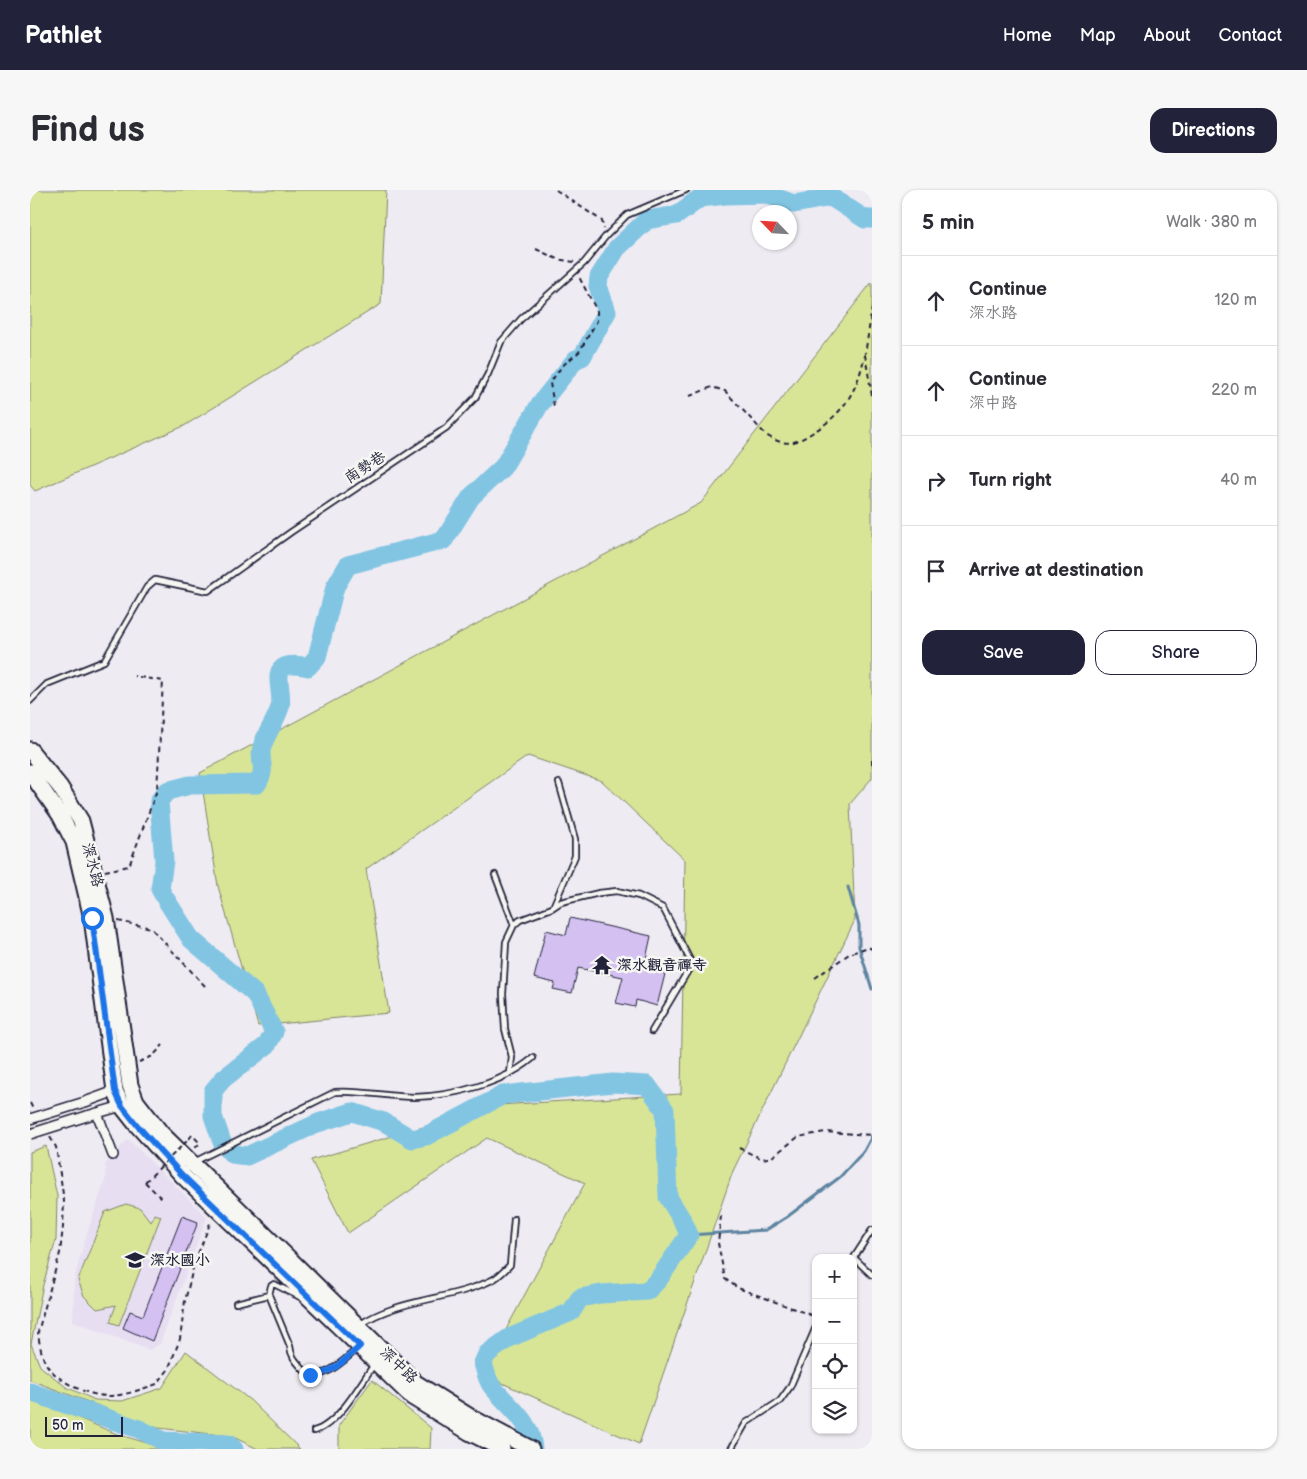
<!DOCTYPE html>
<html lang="en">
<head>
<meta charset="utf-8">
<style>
  body { margin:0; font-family:"Balsamiq Sans","LXGW WenKai TC",sans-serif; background:#f7f7f7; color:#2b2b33 }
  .controls { position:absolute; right:15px; bottom:15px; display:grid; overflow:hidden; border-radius:10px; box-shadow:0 1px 4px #0004 }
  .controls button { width:45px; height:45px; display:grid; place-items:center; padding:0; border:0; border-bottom:1px solid #e1e1e2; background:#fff; color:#2b2b33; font:25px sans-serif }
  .compass { position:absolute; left:722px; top:15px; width:45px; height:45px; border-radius:50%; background:#fff; box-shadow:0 1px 4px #0004; rotate:295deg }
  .scale { position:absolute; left:15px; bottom:12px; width:78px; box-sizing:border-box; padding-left:5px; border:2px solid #22223b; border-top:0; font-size:14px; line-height:18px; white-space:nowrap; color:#22223b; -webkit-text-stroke:4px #f6f6f2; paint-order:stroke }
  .stop { position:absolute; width:15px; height:15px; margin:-11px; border:4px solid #1a73e8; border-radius:50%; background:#fff }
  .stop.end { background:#1a73e8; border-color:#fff; box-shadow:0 1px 5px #0008 }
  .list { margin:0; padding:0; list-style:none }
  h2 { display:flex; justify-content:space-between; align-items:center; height:65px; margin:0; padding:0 20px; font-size:21px }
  h2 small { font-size:16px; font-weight:400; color:#7c7c81 }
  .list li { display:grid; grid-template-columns:32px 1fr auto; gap:15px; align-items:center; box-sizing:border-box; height:90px; padding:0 20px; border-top:1px solid #e1e1e2 }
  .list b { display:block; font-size:19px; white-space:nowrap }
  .list p { margin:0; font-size:16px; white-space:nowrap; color:#7c7c81 }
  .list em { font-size:16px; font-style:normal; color:#7c7c81 }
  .actions { display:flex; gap:10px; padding:15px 20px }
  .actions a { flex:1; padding:11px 0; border:1px solid #22223b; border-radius:15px; text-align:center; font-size:18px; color:#22223b }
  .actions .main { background:#22223b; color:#fff }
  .icon { flex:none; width:28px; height:28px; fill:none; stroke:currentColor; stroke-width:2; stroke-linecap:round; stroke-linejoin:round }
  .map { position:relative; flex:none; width:842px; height:1259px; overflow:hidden; border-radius:15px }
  header { display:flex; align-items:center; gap:30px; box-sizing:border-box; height:70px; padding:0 25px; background:#22223b; color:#fff }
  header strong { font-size:24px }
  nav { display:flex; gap:28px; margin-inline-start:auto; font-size:18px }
  .intro { display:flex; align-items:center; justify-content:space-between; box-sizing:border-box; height:120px; padding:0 30px }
  h1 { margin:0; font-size:35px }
  .button { padding:12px 22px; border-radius:15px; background:#22223b; color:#fff; font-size:18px; font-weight:700 }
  main { display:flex; gap:30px; padding:0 30px }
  aside { flex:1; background:#fff; border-radius:15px; box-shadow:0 1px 4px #0004 }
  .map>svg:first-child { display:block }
  .built { fill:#e7def2 }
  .green { fill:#d8e597; stroke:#7d8469 }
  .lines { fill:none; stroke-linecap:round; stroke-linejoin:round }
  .stream { stroke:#5c84a0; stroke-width:3 }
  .river { stroke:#82c5e3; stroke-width:19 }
  .building { fill:#d4c1f2; stroke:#22223b }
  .service-casing { stroke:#22223b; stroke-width:8 }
  .minor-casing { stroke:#22223b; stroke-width:12 }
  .primary-casing { stroke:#22223b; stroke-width:19 }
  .path { stroke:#22223b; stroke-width:2; stroke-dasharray:5 4; stroke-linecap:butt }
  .service { stroke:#f6f6f2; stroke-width:4.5 }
  .minor { stroke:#f6f6f2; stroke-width:9 }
  .primary { stroke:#f6f6f2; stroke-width:15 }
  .minor-bridge-casing { stroke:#22223b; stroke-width:12; stroke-linecap:butt }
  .path-bridge { stroke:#22223b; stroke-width:2; stroke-dasharray:5 4; stroke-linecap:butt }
  .minor-bridge { stroke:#f6f6f2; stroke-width:9 }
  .route { stroke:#1a73e8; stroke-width:6 }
  .labels { text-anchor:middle; stroke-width:5; stroke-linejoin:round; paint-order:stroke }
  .street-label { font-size:15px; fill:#22223b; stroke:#f6f6f2 }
  .poi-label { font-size:15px; font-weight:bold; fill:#22223b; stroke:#f6f6f2; text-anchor:start }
</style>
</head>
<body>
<header>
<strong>Pathlet</strong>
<nav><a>Home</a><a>Map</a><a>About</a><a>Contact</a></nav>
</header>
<div class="intro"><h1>Find us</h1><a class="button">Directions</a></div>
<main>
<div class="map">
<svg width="842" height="1259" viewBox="0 0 842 1259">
  <rect width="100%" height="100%" fill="#efebf2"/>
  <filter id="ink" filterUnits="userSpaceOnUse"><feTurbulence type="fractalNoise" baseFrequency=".02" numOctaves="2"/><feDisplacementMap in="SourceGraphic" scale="10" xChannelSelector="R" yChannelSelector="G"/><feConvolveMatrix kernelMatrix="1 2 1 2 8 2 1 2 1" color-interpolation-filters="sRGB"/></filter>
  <g filter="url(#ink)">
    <!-- built -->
    <path class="built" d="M98 949 177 1027 130 1154 119 1160 43 1131 44 1090 55 1049 76 987 75 974Z"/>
    <!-- green -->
    <path class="green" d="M0 0H356L351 114 154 236 5 301 0 295Z
      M842 92V588L820 614 825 730 703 981 609 1254 452 1184 555 993 457 948 318 1043 281 970 468 915 651 904 655 670 572 591 498 566 336 679 359 823 228 836 188 696 170 583 671 313Z
      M16 956 27 1006 26 1050 13 1095 1 1154 10 1176 36 1197 65 1210 92 1211 132 1198 156 1161 220 1210 270 1259H228L201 1246 128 1238 0 1190V962Z
      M96 1014 110 1018 121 1032 124 1024 131 1026 89 1135 80 1132 86 1115 67 1119 54 1106 48 1090 75 1022Z
      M342 1190 401 1238 400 1259H309V1235Z
      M0 1208 87 1244 137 1259H0Z"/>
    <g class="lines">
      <!-- stream -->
      <path class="stream" d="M818 697 829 735V757L842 799
        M659 1045 736 1040 757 1027 810 987 834 961 842 946"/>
      <!-- river -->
      <path class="river" d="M0 1202 109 1239 133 1251 198 1254 204 1259
        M503 1259C501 1229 478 1217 461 1195 457 1189 455 1180 453 1173L457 1164 479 1148 541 1122 550 1108 571 1104 617 1101 628 1090 659 1045 654 1033 638 1007 635 920 617 895 583 893 473 905 396 946 382 949 354 932 322 922 288 933 217 966 202 964 192 952 183 926V901L193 889 237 855 244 842 225 804 161 749 135 708 130 699 134 671 129 611 137 601 160 595 227 594C238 578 228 571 232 557 236 543 246 531 250 517 255 498 233 467 278 477L287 467 305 397 318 375 414 350 441 307 473 277 510 214 546 169 552 167 577 122 568 96 569 87 587 58 617 30 647 25 670 8 696 5 736 4 764 14 801 7 835 29H842"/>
    </g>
    <!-- building -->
    <path class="building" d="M540 728 621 746 614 778 635 784 627 816 606 810 605 817 586 813 593 787 548 778 542 803 523 799 525 793 504 788 516 740 536 745Z
      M152 1026 168 1032 122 1151 93 1138 100 1121 113 1126Z"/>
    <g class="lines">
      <defs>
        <path id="service" d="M0 511 17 494 74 471 117 397 125 390 178 401 261 342 416 238 445 208 458 184 471 152 491 129 554 73 576 46 597 25 656 0
          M465 685 484 735
          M523 717 545 666V649L529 593
          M480 883 482 867 475 839 473 804 476 752 484 735 490 730 522 718 531 712 569 703 587 701 609 706 633 718 660 770 659 779 622 841
          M153 984 162 973 305 902C331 900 358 907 385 907 423 906 474 893 503 868
          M824 1068 842 1085
          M823 1069 842 1040
          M270 1107 244 1094 241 1096 239 1105 260 1156C261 1166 265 1170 271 1177 287 1198 313 1171 327 1159
          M206 1113 239 1105
          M329 1135C369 1108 419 1111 462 1090 469 1087 475 1080 480 1075L484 1029
          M284 1241C308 1235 331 1193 345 1173
          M701 1259 716 1233 750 1211 760 1197 786 1137"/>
        <path id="minor" d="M55 912 88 900
          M67 923 83 965
          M57 926 95 915"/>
        <path id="primary" d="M0 560 30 597 51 631 76 728 100 895 106 911 131 943 386 1193 442 1228 501 1259
          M0 582 30 625 44 652 62 728 85 901 92 916 107 935 152 985 382 1207 439 1242 472 1259"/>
      </defs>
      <!-- service casing -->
      <use href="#service" class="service-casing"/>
      <!-- minor casing -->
      <use href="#minor" class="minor-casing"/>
      <!-- primary casing -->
      <use href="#primary" class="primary-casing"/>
      <!-- path -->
      <path class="path" d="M526 0 572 31 574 39
        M506 59 527 69 544 72
        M835 165 842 206
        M660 206 682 197 695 201 736 245C755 257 765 254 782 243 833 212 834 172 842 117
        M524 216 520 193 532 176 549 162 567 131V121L549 87
        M842 569V576
        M75 681 99 676 127 600 133 491 104 486
        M88 731 121 738 175 796
        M785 788 819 764 838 757 842 759
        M109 872 123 866 133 855
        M0 913 3 919
        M20 947 26 957 34 1011 33 1037 30 1063 8 1142C9 1152 11 1163 15 1172 25 1191 58 1206 78 1206 94 1206 112 1199 127 1194L138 1180 150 1149 155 1111 164 1074 181 1031
        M159 949 162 945 170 953 165 958
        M709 958 732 969 742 967 768 947 795 942 842 945
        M115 992 132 1009
        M691 1026 688 1053 695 1089 708 1098 786 1127"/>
      <!-- service -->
      <use href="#service" class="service"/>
      <!-- minor -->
      <use href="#minor" class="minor"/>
      <!-- primary -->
      <use href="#primary" class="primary"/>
      <defs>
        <path id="minor-bridge" d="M0 929 55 912
          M0 944 57 926"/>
      </defs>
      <!-- minor-bridge casing -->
      <use href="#minor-bridge" class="minor-bridge-casing"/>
      <!-- path-bridge -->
      <path class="path-bridge" d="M115 992 159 949"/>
      <!-- minor-bridge -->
      <use href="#minor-bridge" class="minor-bridge"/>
    </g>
  </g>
  <g class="lines" filter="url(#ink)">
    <!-- route -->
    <path class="route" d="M62 728 85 901 92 916 107 935 152 985 330 1156C316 1169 300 1186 280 1185"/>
  </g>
  <!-- icons -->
  <defs>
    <symbol id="temple-bare" viewBox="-9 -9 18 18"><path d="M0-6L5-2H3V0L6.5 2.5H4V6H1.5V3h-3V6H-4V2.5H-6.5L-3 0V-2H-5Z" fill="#22223b" stroke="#f6f6f2" stroke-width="2.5" paint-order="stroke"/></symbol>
    <symbol id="school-bare" viewBox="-9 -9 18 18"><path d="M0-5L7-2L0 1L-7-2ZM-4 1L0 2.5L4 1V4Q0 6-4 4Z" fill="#22223b" stroke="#f6f6f2" stroke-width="2.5" paint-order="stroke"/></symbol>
  </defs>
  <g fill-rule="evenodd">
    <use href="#temple-bare" x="558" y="761" width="28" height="28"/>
    <use href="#school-bare" x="91" y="1056" width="28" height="28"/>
  </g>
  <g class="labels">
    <!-- street labels -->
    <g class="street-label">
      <text transform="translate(335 277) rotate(-33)" y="5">南勢巷</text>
      <text transform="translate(63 675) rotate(75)" y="5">深水路</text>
      <text transform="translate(369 1175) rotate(44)" y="5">深中路</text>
    </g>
    <!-- poi labels -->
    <g class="poi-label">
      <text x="587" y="780">深水觀音禪寺</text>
      <text x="120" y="1075">深水國小</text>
    </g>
  </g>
</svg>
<div class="controls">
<button>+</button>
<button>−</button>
<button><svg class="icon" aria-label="locate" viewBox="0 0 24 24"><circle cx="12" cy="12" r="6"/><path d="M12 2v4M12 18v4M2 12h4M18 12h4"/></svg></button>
<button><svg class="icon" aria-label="layers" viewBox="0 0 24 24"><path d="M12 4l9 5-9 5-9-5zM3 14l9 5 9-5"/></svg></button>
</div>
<svg class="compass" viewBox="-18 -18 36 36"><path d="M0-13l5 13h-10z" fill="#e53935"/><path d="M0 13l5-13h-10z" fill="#7c7c81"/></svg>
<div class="scale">50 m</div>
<div class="stop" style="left:62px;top:728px"></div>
<div class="stop end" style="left:280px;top:1185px"></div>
</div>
<aside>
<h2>5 min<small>Walk · 380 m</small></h2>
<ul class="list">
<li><svg class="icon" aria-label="ahead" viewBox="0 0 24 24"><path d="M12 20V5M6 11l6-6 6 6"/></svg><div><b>Continue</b><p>深水路</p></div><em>120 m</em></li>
<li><svg class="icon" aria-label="ahead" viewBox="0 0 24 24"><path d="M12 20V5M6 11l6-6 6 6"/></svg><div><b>Continue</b><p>深中路</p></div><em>220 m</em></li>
<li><svg class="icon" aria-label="right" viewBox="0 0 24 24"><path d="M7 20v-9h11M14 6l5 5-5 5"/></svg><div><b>Turn right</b></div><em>40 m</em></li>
<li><svg class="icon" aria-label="arrive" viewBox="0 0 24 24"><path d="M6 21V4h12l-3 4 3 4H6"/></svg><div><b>Arrive at destination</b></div></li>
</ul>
<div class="actions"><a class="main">Save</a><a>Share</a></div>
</aside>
</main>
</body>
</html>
